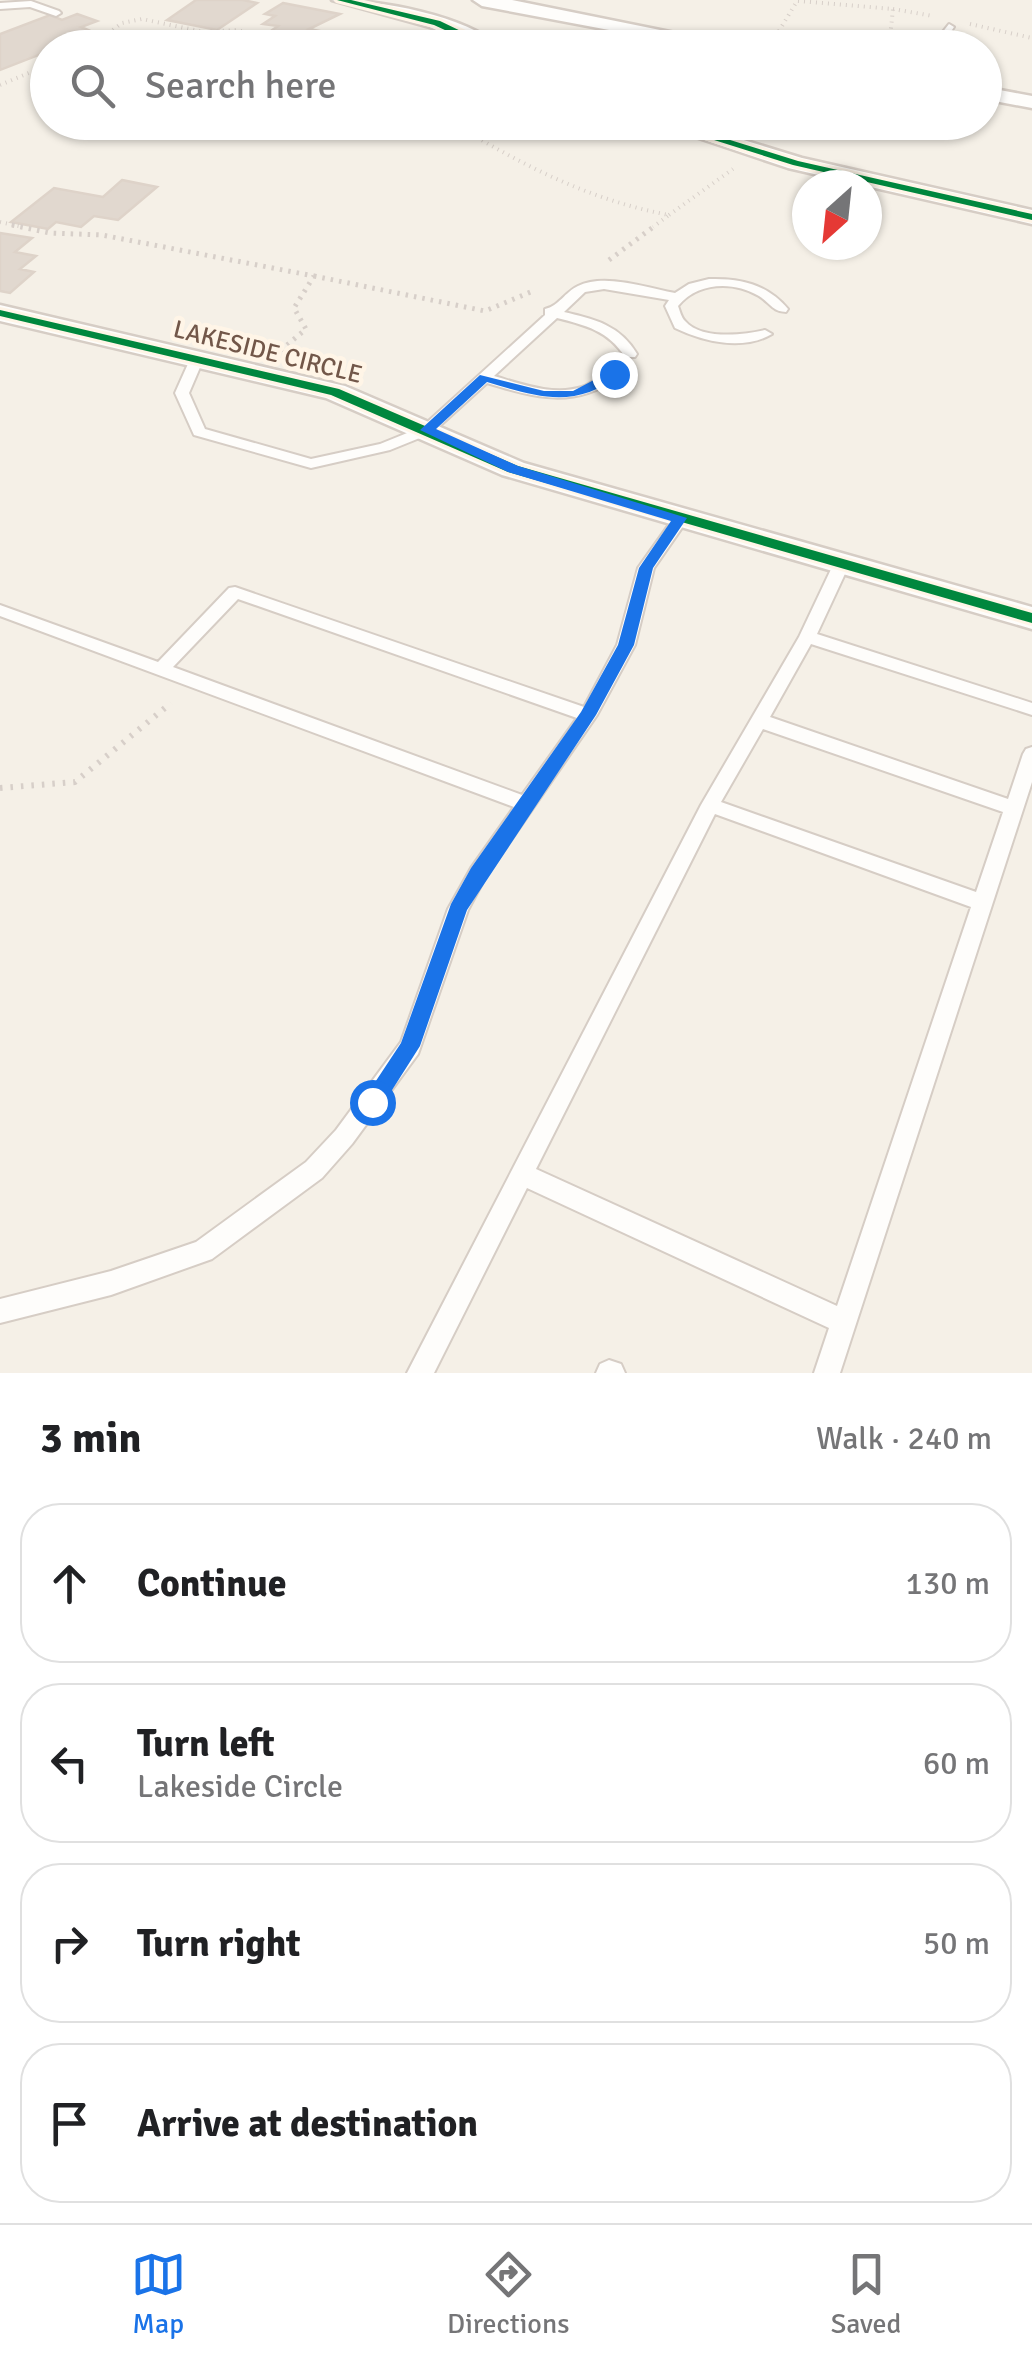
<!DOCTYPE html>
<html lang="en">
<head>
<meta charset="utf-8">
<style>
  body { margin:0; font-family:Signika,sans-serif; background:#f6f6f6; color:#202124 }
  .compass { position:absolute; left:792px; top:170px; width:90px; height:90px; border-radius:50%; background:#fff; box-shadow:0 2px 8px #0004; rotate:207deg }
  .stop { position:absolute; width:30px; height:30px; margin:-22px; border:8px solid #1a73e8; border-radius:50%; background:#fff }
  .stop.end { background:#1a73e8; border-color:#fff; box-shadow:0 2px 10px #0008 }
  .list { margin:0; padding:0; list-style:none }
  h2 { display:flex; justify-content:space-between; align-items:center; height:130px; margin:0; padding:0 40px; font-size:42px }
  h2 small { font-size:32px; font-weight:400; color:#757577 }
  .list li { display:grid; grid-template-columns:65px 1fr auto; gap:30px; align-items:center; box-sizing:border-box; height:160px; margin:0 20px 20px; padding:0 20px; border:2px solid #e0e0e0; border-radius:40px }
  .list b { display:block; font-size:38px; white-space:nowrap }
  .list p { margin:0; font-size:32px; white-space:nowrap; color:#757577 }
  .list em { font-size:32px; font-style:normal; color:#757577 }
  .icon { flex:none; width:55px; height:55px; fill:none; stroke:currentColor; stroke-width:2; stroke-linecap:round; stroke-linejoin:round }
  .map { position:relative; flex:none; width:1032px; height:1373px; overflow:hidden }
  .search { position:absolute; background:#fff; box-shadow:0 2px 8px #0004; left:30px; right:30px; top:30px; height:110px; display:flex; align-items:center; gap:25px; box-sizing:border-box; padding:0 35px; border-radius:55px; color:#757577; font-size:38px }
  .sheet { height:850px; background:#fff }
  nav { display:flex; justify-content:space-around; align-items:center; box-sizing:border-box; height:140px; border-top:2px solid #e0e0e0; background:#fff; font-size:28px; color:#757577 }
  nav a { display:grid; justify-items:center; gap:5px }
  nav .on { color:#1a73e8 }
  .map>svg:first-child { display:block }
  .building { fill:#e1d8cf; stroke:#ded3c9; stroke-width:2.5 }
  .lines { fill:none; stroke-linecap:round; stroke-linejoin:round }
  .lane-casing { stroke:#d6cdc5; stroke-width:4 }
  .street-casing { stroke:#d6cdc5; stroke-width:5 }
  .path-far2 { stroke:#d7cfc9; stroke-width:4; stroke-dasharray:1 5; stroke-linecap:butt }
  .path-far1 { stroke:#d7cfc9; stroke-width:5; stroke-dasharray:2.5 6; stroke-linecap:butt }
  .path { stroke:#d7cfc9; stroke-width:6; stroke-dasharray:2.5 8; stroke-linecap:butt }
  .lane { fill:#fefdfb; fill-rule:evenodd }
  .street { fill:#fefdfb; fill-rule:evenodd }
  .cycleway-casing { stroke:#fff5e7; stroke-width:6 }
  .cycleway { fill:#00873e; fill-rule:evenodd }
  .route { fill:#1a73e8 }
  .labels { text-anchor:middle; stroke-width:9; stroke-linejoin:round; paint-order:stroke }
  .street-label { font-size:25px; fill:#725749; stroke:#fff5e7 }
</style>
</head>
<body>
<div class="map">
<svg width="1032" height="1373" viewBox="0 0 1032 1373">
  <rect width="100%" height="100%" fill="#f5f0e7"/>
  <!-- building -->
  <path class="building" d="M196 0H243L257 3 217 30 167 20Z
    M283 3 340 14 309 29 346 36 329 47 265 35 278 26 263 24 275 16 265 14Z
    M77 14 97 21 81 27 95 33 0 70V34L50 15 62 20Z
    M218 35 238 39 245 35 273 41 262 48H172L188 38 207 42Z
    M385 38 409 48 359 47Z
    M122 180 157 187 118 220 94 216 81 227 56 222 48 229 11 222 54 188 103 197Z
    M0 233 32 238 15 252 36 256 20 269 34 272 10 293 0 291Z"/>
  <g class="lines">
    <defs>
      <path id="lane" d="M31 1 59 11 61 13 56 16 30 7 0 9V3Z
        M949 24 954 27 940 48H930Z
        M709 279C740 278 767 284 788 309L786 312C773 312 770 303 759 296 733 281 698 282 678 306 680 311 681 317 685 321 701 340 744 335 765 330L772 334C743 351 704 342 675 328L665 306 669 300 604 289 585 292 564 312C594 319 620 325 637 354L635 357H625C609 331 585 325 557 318L494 376C522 384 553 396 582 387 596 382 605 370 619 371V377C574 409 536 398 487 383L432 433 390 450 311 468 194 435 175 393 192 355H202L204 358 189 393 205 429 311 459 380 444 422 427 545 315V309C559 306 565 292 578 286 605 273 647 288 675 293L689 284Z
        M680 514 688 519 654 568 635 645 597 715 485 878 468 910 418 1054 352 1144 322 1178 212 1259 111 1295 0 1323V1299L111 1271 196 1242 306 1162 336 1130 401 1042 448 909 471 868 514 807 0 616V605L158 662 229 588 235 587 584 707 617 645 638 568 675 516ZM238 599 577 718 522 795 173 667Z
        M842 558 850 563 817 634 1032 703V715L811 644 770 717 1008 799 1023 754 1026 749 1032 747V782L840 1373H814L829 1328 527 1188 434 1373H407L701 805 799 637 834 563ZM763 729 1003 812 976 892 721 802ZM715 814 971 907 837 1306 536 1169Z
        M609 1360 621 1364 625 1373H596L600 1364Z"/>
      <path id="street" d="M332 0C380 0 465 15 502 48H475L430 27Z
        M473 0H512L749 48H705L482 6Z
        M984 87 1032 96V108L984 99Z
        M651 122H685L802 158 1032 210V224L788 168Z
        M0 305 345 386 524 463 1032 607V629L502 475 326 398 0 321Z"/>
    </defs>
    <!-- lane casing -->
    <use href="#lane" class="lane-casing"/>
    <!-- street casing -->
    <use href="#street" class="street-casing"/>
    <!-- path-far2 -->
    <path class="path-far2" d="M798 1 893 9 890 37 882 48
      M893 9 933 16
      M970 24 1032 38
      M776 36 797 1
      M89 48 122 23 142 19 204 32 237 30 305 48
      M0 85 48 65
      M451 122C520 164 589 200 669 215L653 227
      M669 215 733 169
      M0 222 23 227"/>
    <!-- path-far1 -->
    <path class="path-far1" d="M12 225 50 233 102 235 314 276 294 308 306 329 281 350
      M609 260 656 225
      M314 276 485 311 533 291"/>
    <!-- path -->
    <path class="path" d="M0 788 75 782 171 703"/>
    <!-- lane -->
    <use href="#lane" class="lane"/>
    <!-- street -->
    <use href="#street" class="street"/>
    <defs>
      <path id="cycleway" d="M337 0H351L440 21 496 48H484L434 25Z
        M657 122H672L798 161 1032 214V220L793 165Z
        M0 310 339 389 518 466 1032 613V623L508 472 331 395 0 316Z"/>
    </defs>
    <!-- cycleway casing -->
    <use href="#cycleway" class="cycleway-casing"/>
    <!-- cycleway -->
    <use href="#cycleway" class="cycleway"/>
  </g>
  <!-- route -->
  <path class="route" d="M609 372 620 374C577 410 536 397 487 382L436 429 518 466 687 518 653 568 634 645 596 715 467 910 420 1046 380 1109 372 1112 362 1102 401 1043 451 904 471 868 581 712 618 645 639 568 671 521 508 472 420 430 480 375 544 391H573Z"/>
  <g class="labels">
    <!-- street labels -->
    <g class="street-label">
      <text transform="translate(268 351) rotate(14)" y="9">LAKESIDE CIRCLE</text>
    </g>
  </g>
</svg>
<svg class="compass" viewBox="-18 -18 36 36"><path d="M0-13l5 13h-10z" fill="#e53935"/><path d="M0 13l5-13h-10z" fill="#757577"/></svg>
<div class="stop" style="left:372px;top:1102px"></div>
<div class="stop end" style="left:614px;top:374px"></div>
<div class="search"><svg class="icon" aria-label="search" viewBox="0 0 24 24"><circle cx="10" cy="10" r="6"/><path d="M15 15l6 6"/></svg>Search here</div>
</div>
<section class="sheet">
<h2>3 min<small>Walk · 240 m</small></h2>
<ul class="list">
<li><svg class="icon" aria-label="ahead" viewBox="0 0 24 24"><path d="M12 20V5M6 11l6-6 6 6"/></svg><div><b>Continue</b></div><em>130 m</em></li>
<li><svg class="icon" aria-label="left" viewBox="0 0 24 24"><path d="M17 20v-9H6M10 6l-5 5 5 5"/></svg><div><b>Turn left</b><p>Lakeside Circle</p></div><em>60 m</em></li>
<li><svg class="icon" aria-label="right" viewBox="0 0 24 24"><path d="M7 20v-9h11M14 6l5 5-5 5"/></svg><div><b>Turn right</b></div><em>50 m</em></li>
<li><svg class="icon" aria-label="arrive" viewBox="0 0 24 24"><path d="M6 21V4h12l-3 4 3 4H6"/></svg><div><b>Arrive at destination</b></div></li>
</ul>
</section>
<nav>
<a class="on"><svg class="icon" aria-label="map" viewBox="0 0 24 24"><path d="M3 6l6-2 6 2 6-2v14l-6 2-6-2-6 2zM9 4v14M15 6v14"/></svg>Map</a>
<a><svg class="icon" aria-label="directions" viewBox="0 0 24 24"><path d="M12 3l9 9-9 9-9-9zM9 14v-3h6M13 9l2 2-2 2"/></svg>Directions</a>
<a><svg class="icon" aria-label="saved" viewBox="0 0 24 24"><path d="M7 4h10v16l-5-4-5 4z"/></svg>Saved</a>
</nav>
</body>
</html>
